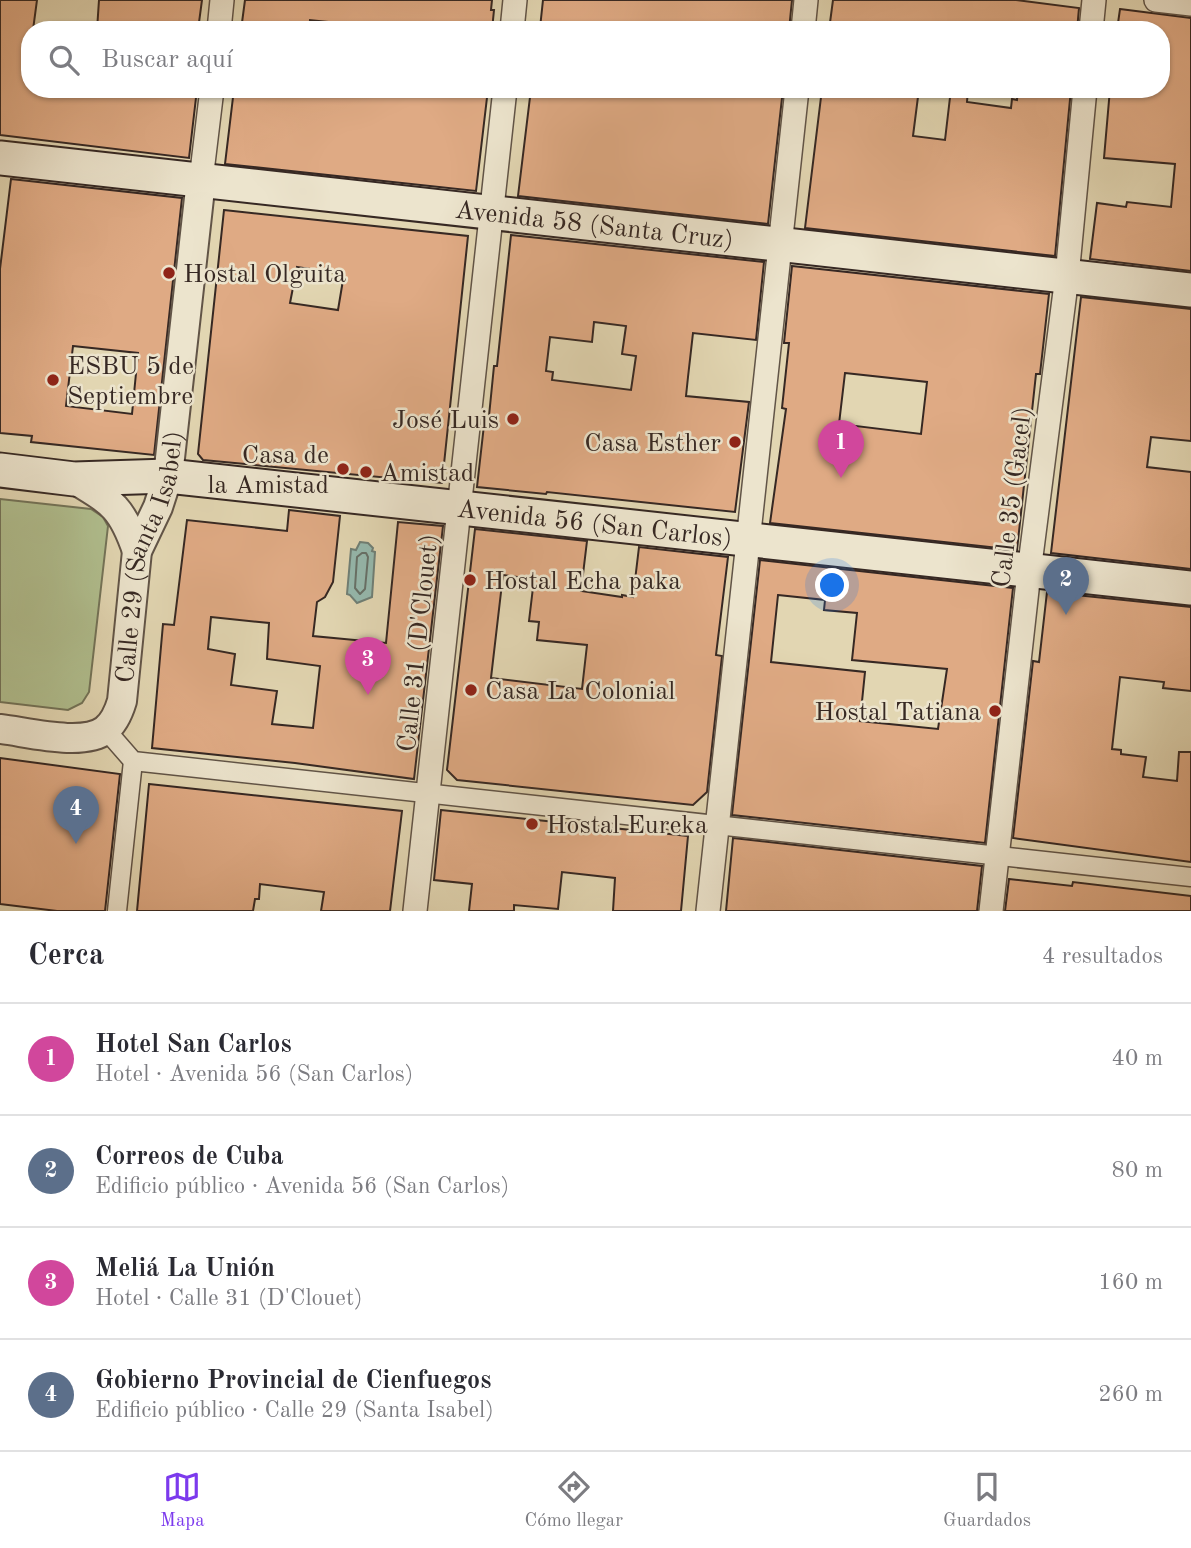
<!DOCTYPE html>
<html lang="es">
<head>
<meta charset="utf-8">
<style>
  body { margin:0; font-family:"Old Standard TT",serif; background:#f2f2f3; color:#2b2b33 }
  .you { position:absolute; left:833px; top:586px; width:24px; height:24px; margin:-18px; border:5px solid #fff; border-radius:50%; background:#1a73e8; box-shadow:0 0 0 10px #1a73e833 }
  .badge { display:grid; place-items:center; width:46px; height:46px; border-radius:50%; background:#7c3aed; color:#fff; font-size:23px; font-weight:700 }
  .pin { position:absolute; translate:-50% -58px; filter:drop-shadow(0 2px 4px #0008) }
  .pin::after { content:''; position:absolute; top:37px; width:24px; height:21px; background:inherit; clip-path:polygon(0 0,100% 0,50% 100%) }
  .list { margin:0; padding:0; list-style:none }
  h2 { display:flex; justify-content:space-between; align-items:center; height:91px; margin:0; padding:0 28px; font-size:30px }
  h2 small { font-size:23px; font-weight:400; color:#7c7c81 }
  .list li { display:grid; grid-template-columns:46px 1fr auto; gap:21px; align-items:center; box-sizing:border-box; height:112px; padding:0 28px; border-top:2px solid #e1e1e2 }
  .list b { display:block; font-size:26px; white-space:nowrap }
  .list p { margin:0; font-size:23px; white-space:nowrap; color:#7c7c81 }
  .list em { font-size:23px; font-style:normal; color:#7c7c81 }
  .icon { flex:none; width:38px; height:38px; fill:none; stroke:currentColor; stroke-width:2; stroke-linecap:round; stroke-linejoin:round }
  .map { position:relative; flex:none; width:1191px; height:911px; overflow:hidden }
  .search { position:absolute; background:#fff; box-shadow:0 2px 5px #0004; left:21px; right:21px; top:21px; height:77px; display:flex; align-items:center; gap:18px; box-sizing:border-box; padding:0 24px; border-radius:28px; color:#7c7c81; font-size:26px }
  .sheet { height:539px; background:#fff }
  nav { display:flex; justify-content:space-around; align-items:center; box-sizing:border-box; height:98px; border-top:2px solid #e1e1e2; background:#fff; font-size:19px; color:#7c7c81 }
  nav a { display:grid; justify-items:center; gap:4px }
  nav .on { color:#7c3aed }
  .map>svg:first-child { display:block }
  .green { fill:#b0be8e; stroke:#737358; stroke-width:2 }
  .water { fill:#95b9ae; stroke:#6f7f76; stroke-width:2 }
  .lines { fill:none; stroke-linecap:round; stroke-linejoin:round }
  .shore { stroke:#667068; stroke-width:2 }
  .building { fill:#dfaa84; stroke:#362823; stroke-width:2; fill-rule:evenodd }
  .pedestrian-casing { stroke:#615447; stroke-width:21 }
  .minor-casing { stroke:#615447; stroke-width:26 }
  .tertiary-casing { stroke:#615447; stroke-width:32 }
  .secondary-casing { stroke:#362823; stroke-width:37 }
  .pedestrian { stroke:#ece4cd; stroke-width:18 }
  .minor { stroke:#ece4cd; stroke-width:23 }
  .tertiary { stroke:#ece4cd; stroke-width:28 }
  .secondary { stroke:#ece4cd; stroke-width:33 }
  .poi-dot { fill:#8f2418; stroke:#ece4cd; stroke-width:2.5 }
  .labels { text-anchor:middle; stroke-width:5; stroke-linejoin:round; paint-order:stroke }
  .street-label { font-size:26px; fill:#362823; stroke:#ece4cd }
  .poi-label { font-size:26px; fill:#362823; stroke:#ece4cd; text-anchor:start }
</style>
</head>
<body>
<div class="map">
<svg width="1191" height="911" viewBox="0 0 1191 911">
  <rect width="100%" height="100%" fill="#e2d6b2"/>
  <filter id="stains"><feTurbulence type="fractalNoise" baseFrequency=".00286" numOctaves="4"/><feColorMatrix values="0 0 0 0 .2 0 0 0 0 .09 0 0 0 0 .02 0 0 0 .5 -.17"/></filter>
  <radialGradient id="worn" r=".72"><stop offset=".6" stop-color="#630" stop-opacity="0"/><stop offset="1" stop-color="#630" stop-opacity=".3"/></radialGradient>
  <!-- green -->
  <path class="green" d="M0 499 91 509 103 517 108 526 89 692 82 703 68 710 0 702Z"/>
  <!-- water -->
  <path class="water" d="M360 542 368 543 373 548 372 551 375 552 372 597 357 603 350 595 347 594 351 549 356 550Z"/>
  <g class="lines">
    <!-- shore -->
    <path class="shore" d="M362 553H366L368 557 365 589 360 594 355 588 357 557Z"/>
  </g>
  <!-- building -->
  <path class="building" d="M0 0H37L33 30H30V89H197L189 158 0 135Z
    M99 0H202L198 30H97Z
    M245 0H492L491 10H494L492 30H406L310 20 309 30H241Z
    M543 0H792L789 30H557L540 28Z
    M833 0H1016L1079 8 1077 30H829Z
    M1120 9 1191 18V271L1090 259 1097 203 1126 207 1127 202 1171 207 1175 164 1104 158 1110 89H1161V30H1117Z
    M234 89H295L332 94V89H488L476 191 225 164Z
    M531 89H783L768 224 518 196Z
    M822 89H919L913 136 945 140 951 89H968L967 102 1011 108 1012 99 1017 100 1018 89H1071L1055 256 805 228Z
    M11 179 182 198 154 455 31 442 32 436 0 433V269ZM73 346 138 353 132 414 66 406Z
    M224 210 468 236 442 483 203 460 198 454ZM297 267 344 274 338 310 290 303Z
    M511 235 764 262 756 340 693 333 688 377 686 396 749 402 735 512 547 492 546 494 477 487 484 425 488 426 494 366H497ZM594 322 626 326 622 354 636 356 631 390 552 380 553 372 546 371 550 337 592 342Z
    M792 266 1049 294 1040 374H1036L1017 550 770 523 786 409 782 408 789 343H784ZM845 373 927 382 921 434 839 424Z
    M1081 297 1191 309V441L1151 437 1147 467 1191 472V569L1051 553Z
    M289 510 340 516 333 582 325 597 317 602 313 636 386 643 398 522 443 526 414 779 295 763 152 748 163 624 174 625 187 520 287 531ZM211 617 269 623 267 659 320 666 313 728 272 724 277 691 231 685 235 654 208 649Z
    M475 529 587 541 581 591 622 597V595L633 597 639 547 728 557 716 655 722 656 707 792 693 805 457 780 447 770ZM503 575 534 579 529 621 539 622 537 640 587 645 582 689 491 678Z
    M760 560 1013 588 985 843 732 815ZM778 595 825 600 824 610 857 613 852 660 947 669 938 729 860 721 865 672 771 662Z
    M1047 592 1191 607V691L1163 688 1164 682 1120 677 1112 749 1121 750V754L1146 757 1143 777 1177 781 1179 752H1191V862L1013 838 1033 661 1039 662Z
    M0 758 120 774 105 911H57L0 904Z
    M149 784 402 811 390 911H321L324 892 260 884 259 899H255L253 911H137Z
    M441 810 688 836 681 911H613L615 878 562 872 558 909 514 905V911H469L472 884 434 880Z
    M733 838 982 866 977 911H726Z
    M1009 879 1072 886 1073 882 1191 896V911H1005Z"/>
  <g class="lines">
    <defs>
      <path id="pedestrian" d="M106 730 133 761 1191 877
        M117 911 133 761"/>
      <path id="minor" d="M1156 0 1191 4
        M219 30 222 0
        M512 30 515 0
        M803 30 806 0
        M1091 30 1094 0
        M201 180 212 89
        M415 911 505 89
        M708 911 797 89
        M991 911 1029 572 1067 276 1085 89"/>
      <g id="tertiary">
        <path d="M74 479C112 502 122 507 137 551"/>
        <path id="s1" d="M0 729C27 732 83 747 105 730 114 723 119 711 122 701L137 551 158 507 168 476 201 180"/>
      </g>
      <g id="secondary">
        <path id="s2" d="M0 158 1191 290"/>
        <path id="s3" d="M0 470 74 479 168 476 1191 588"/>
      </g>
    </defs>
    <!-- pedestrian casing -->
    <use href="#pedestrian" class="pedestrian-casing"/>
    <!-- minor casing -->
    <use href="#minor" class="minor-casing"/>
    <!-- tertiary casing -->
    <use href="#tertiary" class="tertiary-casing"/>
    <!-- secondary casing -->
    <use href="#secondary" class="secondary-casing"/>
    <!-- pedestrian -->
    <use href="#pedestrian" class="pedestrian"/>
    <!-- minor -->
    <use href="#minor" class="minor"/>
    <!-- tertiary -->
    <use href="#tertiary" class="tertiary"/>
    <!-- secondary -->
    <use href="#secondary" class="secondary"/>
  </g>
  <!-- markers -->
  <g class="poi-dot">
    <circle cx="169" cy="273" r="7"/>
    <circle cx="53" cy="380" r="7"/>
    <circle cx="513" cy="419" r="7"/>
    <circle cx="735" cy="442" r="7"/>
    <circle cx="343" cy="469" r="7"/>
    <circle cx="366" cy="472" r="7"/>
    <circle cx="470" cy="580" r="7"/>
    <circle cx="471" cy="690" r="7"/>
    <circle cx="995" cy="711" r="7"/>
    <circle cx="532" cy="824" r="7"/>
  </g>
  <g class="labels">
    <!-- street labels -->
    <g class="street-label">
      <text dy="9" stroke="none"><textPath href="#s2" startOffset="598">Avenida 58 (Santa Cruz)</textPath></text>
      <text transform="translate(1011 497) rotate(-83)" y="9">Calle 35 (Gacel)</text>
      <text dy="9" stroke="none"><textPath href="#s3" startOffset="598">Avenida 56 (San Carlos)</textPath></text>
      <text dy="9" stroke="none"><textPath href="#s1" startOffset="289">Calle 29 (Santa Isabel)</textPath></text>
      <text transform="translate(417 643) rotate(-84)" y="9">Calle 31 (D'Clouet)</text>
    </g>
    <!-- poi labels -->
    <g class="poi-label">
      <text x="183" y="282">Hostal Olguita</text>
      <text x="67" y="374">ESBU 5 de<tspan x="67" dy="30">Septiembre</tspan></text>
      <text x="499" y="428" text-anchor="end">José Luis</text>
      <text x="721" y="451" text-anchor="end">Casa Esther</text>
      <text x="329" y="463" text-anchor="end">Casa de<tspan x="329" dy="30">la Amistad</tspan></text>
      <text x="380" y="481">Amistad</text>
      <text x="484" y="589">Hostal Echa paka</text>
      <text x="485" y="699">Casa La Colonial</text>
      <text x="981" y="720" text-anchor="end">Hostal Tatiana</text>
      <text x="546" y="833">Hostal Eureka</text>
    </g>
  </g>
  <rect width="100%" height="100%" filter="url(#stains)"/>
  <rect width="100%" height="100%" fill="url(#worn)"/>
</svg>
<div class="you"></div>
<div class="pin badge" style="left:841px;top:478px;background:#d1479c">1</div>
<div class="pin badge" style="left:1066px;top:615px;background:#5c6f8a">2</div>
<div class="pin badge" style="left:368px;top:695px;background:#d1479c">3</div>
<div class="pin badge" style="left:76px;top:844px;background:#5c6f8a">4</div>
<div class="search"><svg class="icon" aria-label="search" viewBox="0 0 24 24"><circle cx="10" cy="10" r="6"/><path d="M15 15l6 6"/></svg>Buscar aquí</div>
</div>
<section class="sheet">
<h2>Cerca<small>4 resultados</small></h2>
<ul class="list">
<li><span class="badge" style="background:#d1479c">1</span><div><b>Hotel San Carlos</b><p>Hotel · Avenida 56 (San Carlos)</p></div><em>40 m</em></li>
<li><span class="badge" style="background:#5c6f8a">2</span><div><b>Correos de Cuba</b><p>Edificio público · Avenida 56 (San Carlos)</p></div><em>80 m</em></li>
<li><span class="badge" style="background:#d1479c">3</span><div><b>Meliá La Unión</b><p>Hotel · Calle 31 (D'Clouet)</p></div><em>160 m</em></li>
<li><span class="badge" style="background:#5c6f8a">4</span><div><b>Gobierno Provincial de Cienfuegos</b><p>Edificio público · Calle 29 (Santa Isabel)</p></div><em>260 m</em></li>
</ul>
</section>
<nav>
<a class="on"><svg class="icon" aria-label="map" viewBox="0 0 24 24"><path d="M3 6l6-2 6 2 6-2v14l-6 2-6-2-6 2zM9 4v14M15 6v14"/></svg>Mapa</a>
<a><svg class="icon" aria-label="directions" viewBox="0 0 24 24"><path d="M12 3l9 9-9 9-9-9zM9 14v-3h6M13 9l2 2-2 2"/></svg>Cómo llegar</a>
<a><svg class="icon" aria-label="saved" viewBox="0 0 24 24"><path d="M7 4h10v16l-5-4-5 4z"/></svg>Guardados</a>
</nav>
</body>
</html>
